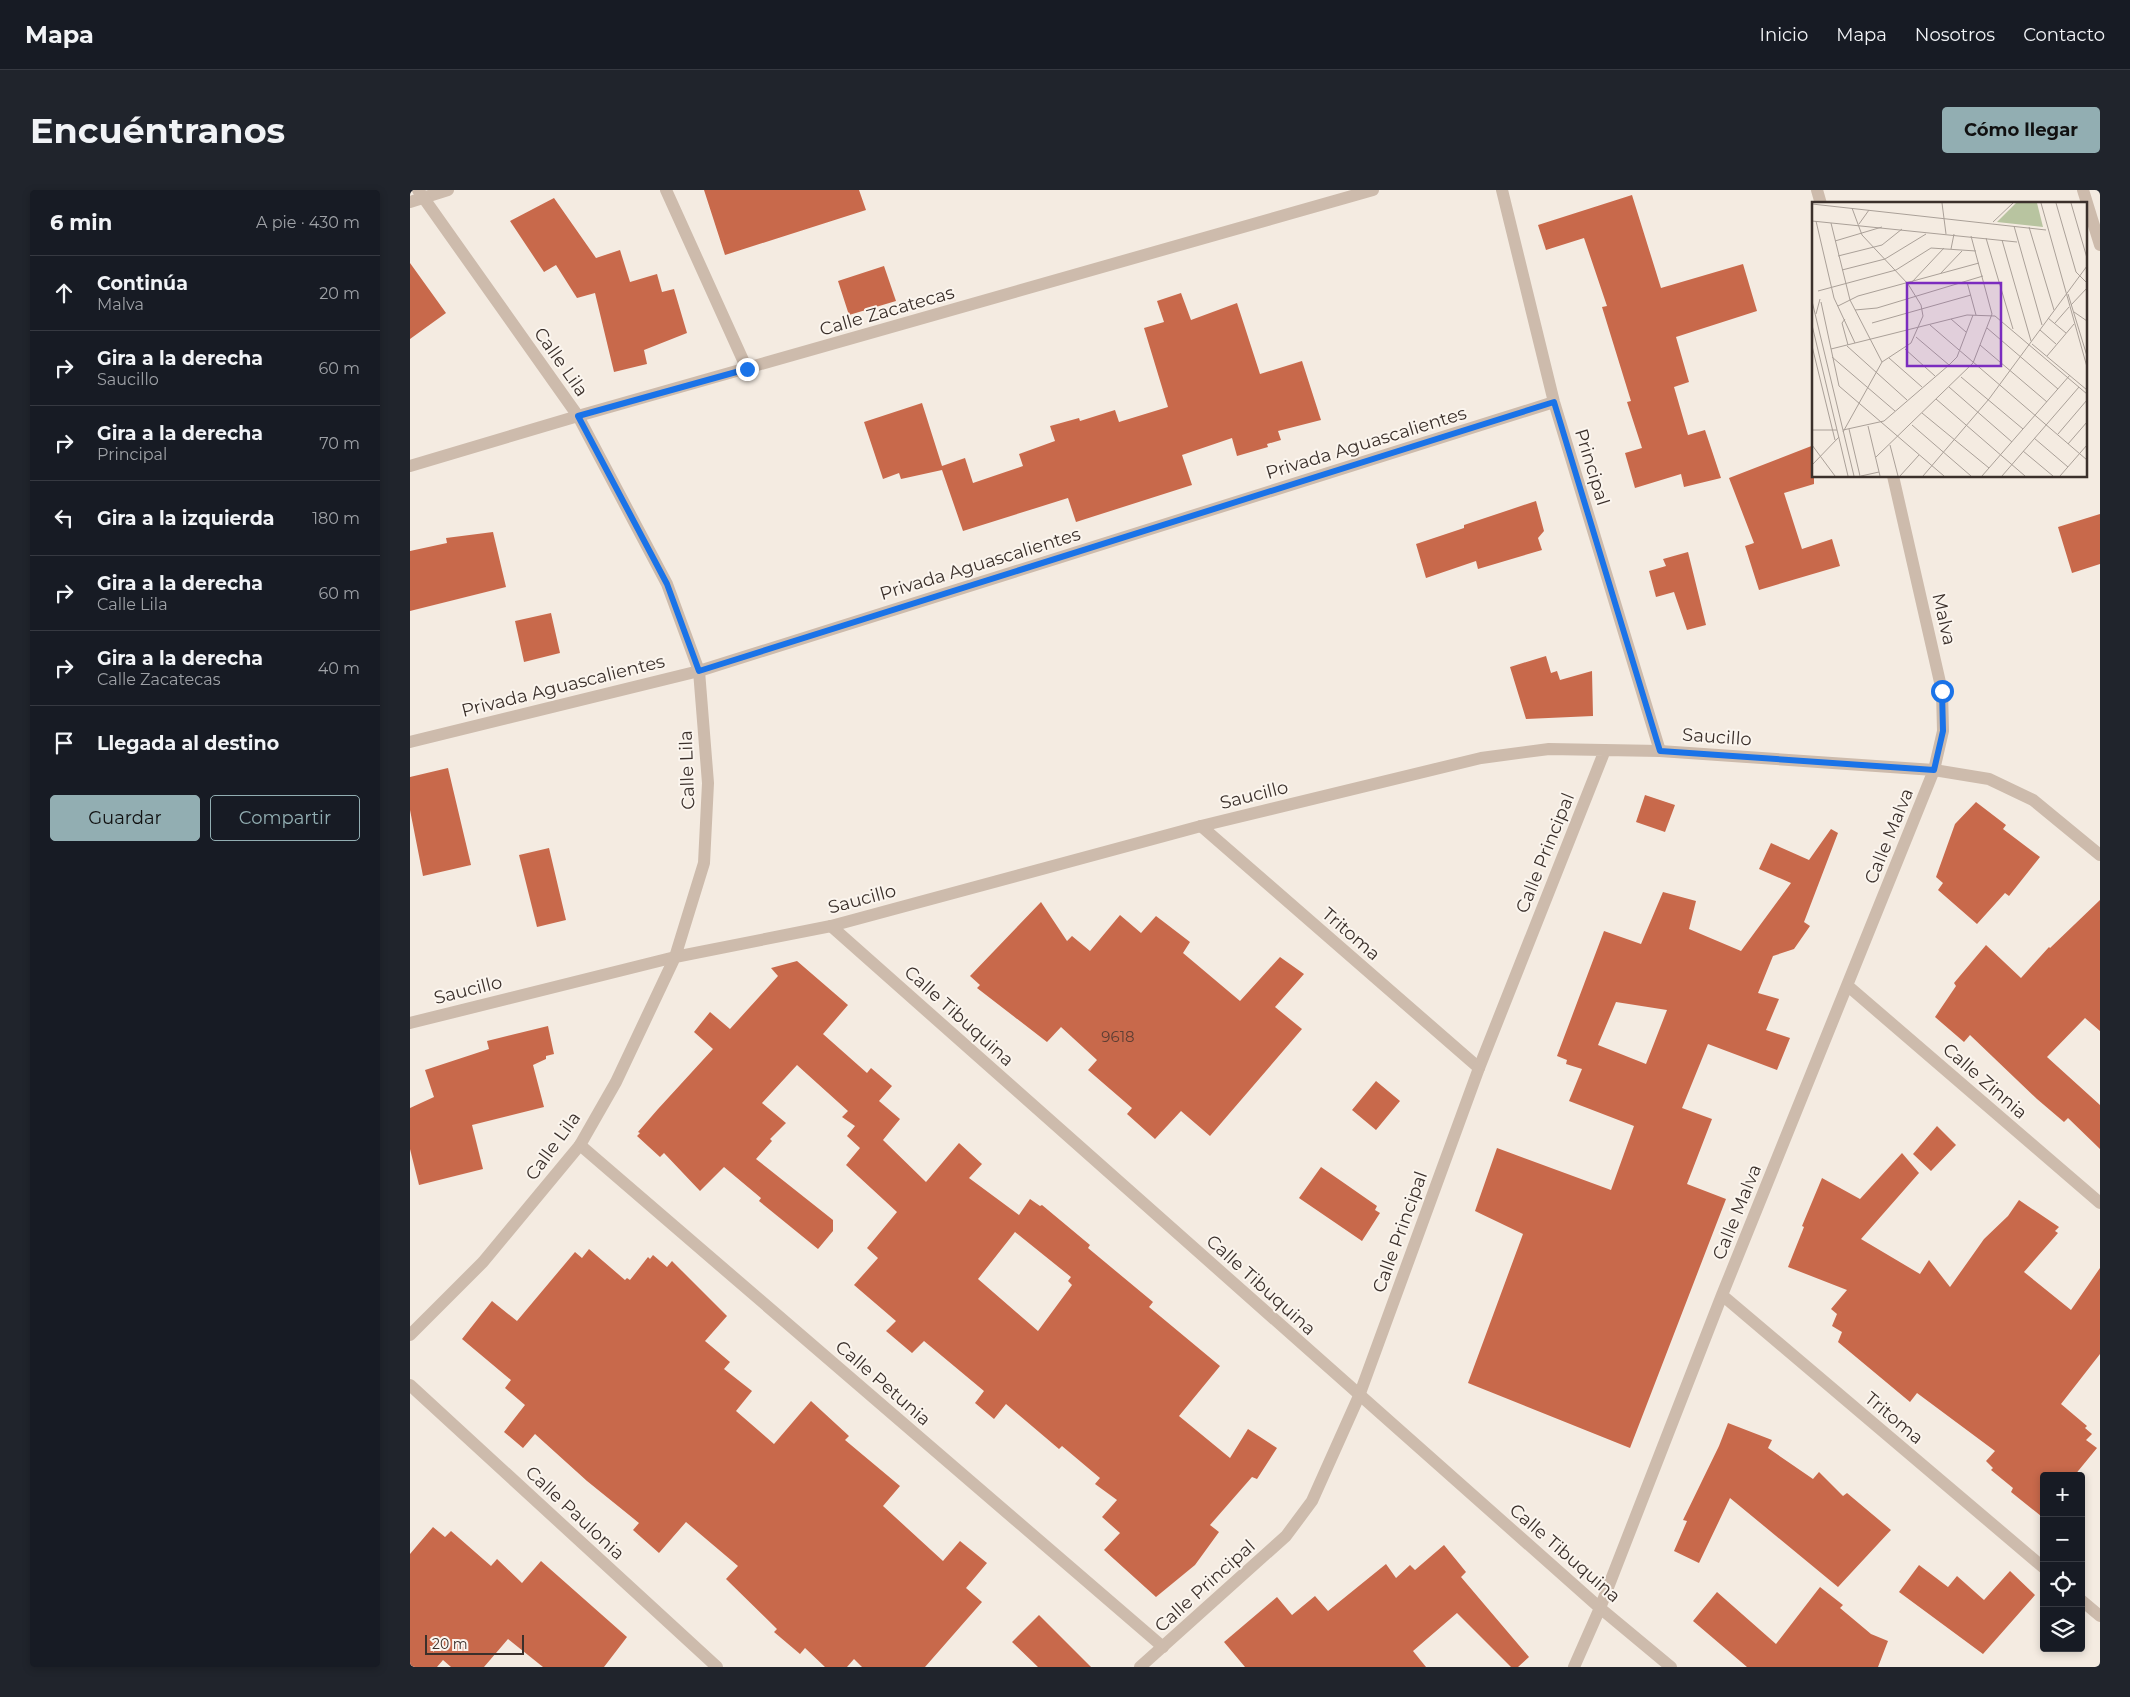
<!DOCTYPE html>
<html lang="es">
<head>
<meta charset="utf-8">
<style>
  body { margin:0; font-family:Montserrat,sans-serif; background:#20242c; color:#f1f3f6 }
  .controls { position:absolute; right:15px; bottom:15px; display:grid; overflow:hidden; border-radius:5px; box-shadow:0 2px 8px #0003 }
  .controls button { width:45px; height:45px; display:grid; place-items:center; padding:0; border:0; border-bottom:1px solid #363941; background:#171b24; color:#f1f3f6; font:25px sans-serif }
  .scale { position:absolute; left:15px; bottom:12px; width:99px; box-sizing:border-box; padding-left:5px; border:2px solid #3b302b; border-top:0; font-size:14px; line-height:18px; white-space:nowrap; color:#3b302b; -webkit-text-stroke:4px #fbf5ee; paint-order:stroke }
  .stop { position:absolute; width:15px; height:15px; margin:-11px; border:4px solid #1a73e8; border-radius:50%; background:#fff }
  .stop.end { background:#1a73e8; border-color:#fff; box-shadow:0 1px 5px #0008 }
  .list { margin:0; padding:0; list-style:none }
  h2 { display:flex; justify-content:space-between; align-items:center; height:65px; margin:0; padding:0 20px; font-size:21px }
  h2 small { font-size:16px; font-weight:400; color:#9ea1a6 }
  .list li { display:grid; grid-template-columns:32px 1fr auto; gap:15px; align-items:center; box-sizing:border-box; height:75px; padding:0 20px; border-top:1px solid #363941 }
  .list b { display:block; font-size:19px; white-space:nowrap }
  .list p { margin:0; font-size:16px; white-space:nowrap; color:#9ea1a6 }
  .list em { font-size:16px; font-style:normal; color:#9ea1a6 }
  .actions { display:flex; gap:10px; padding:15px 20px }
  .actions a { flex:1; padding:11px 0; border:1px solid #92aeb2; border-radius:5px; text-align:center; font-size:18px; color:#92aeb2 }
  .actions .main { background:#92aeb2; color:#111 }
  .icon { flex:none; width:28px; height:28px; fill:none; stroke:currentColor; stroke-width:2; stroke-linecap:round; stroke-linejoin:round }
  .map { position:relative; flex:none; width:1690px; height:1477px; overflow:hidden; border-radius:5px }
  header { display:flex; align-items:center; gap:30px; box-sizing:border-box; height:70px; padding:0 25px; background:#171b24; border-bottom:1px solid #363941 }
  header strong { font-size:24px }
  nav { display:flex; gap:28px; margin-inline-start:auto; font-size:18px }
  .intro { display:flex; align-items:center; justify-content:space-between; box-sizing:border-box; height:120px; padding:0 30px }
  h1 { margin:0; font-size:35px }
  .button { padding:12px 22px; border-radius:5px; background:#92aeb2; color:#111; font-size:18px; font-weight:700 }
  main { display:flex; gap:30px; padding:0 30px }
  aside { flex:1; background:#171b24; border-radius:5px; box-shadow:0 2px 8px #0003 }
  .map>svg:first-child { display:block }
  .building { fill:#c8694b; fill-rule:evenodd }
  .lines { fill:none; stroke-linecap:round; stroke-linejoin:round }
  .minor { stroke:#cdbbac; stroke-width:12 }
  .tertiary { stroke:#cdbbac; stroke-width:12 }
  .route { stroke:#1a73e8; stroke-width:6 }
  .labels { text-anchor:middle; stroke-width:4; stroke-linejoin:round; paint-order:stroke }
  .number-label { font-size:15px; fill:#5e3e33 }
  .street-label { font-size:18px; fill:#3b302b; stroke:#fbf5ee }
  .inset-road { fill:none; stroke:#aaa098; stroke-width:1 }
  .view { fill:#7b2cbf; fill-opacity:0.15; stroke:#7b2cbf; stroke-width:2.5 }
  .inset-edge { fill:none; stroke:#3b302b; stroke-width:2.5 }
</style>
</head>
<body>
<header>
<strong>Mapa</strong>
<nav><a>Inicio</a><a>Mapa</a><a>Nosotros</a><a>Contacto</a></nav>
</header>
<div class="intro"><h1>Encuéntranos</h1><a class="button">Cómo llegar</a></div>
<main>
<aside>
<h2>6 min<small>A pie · 430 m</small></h2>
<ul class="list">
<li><svg class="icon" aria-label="ahead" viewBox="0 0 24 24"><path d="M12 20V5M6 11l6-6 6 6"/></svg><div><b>Continúa</b><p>Malva</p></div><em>20 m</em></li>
<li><svg class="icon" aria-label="right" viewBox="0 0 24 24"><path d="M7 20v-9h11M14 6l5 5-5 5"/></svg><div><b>Gira a la derecha</b><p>Saucillo</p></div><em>60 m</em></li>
<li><svg class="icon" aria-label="right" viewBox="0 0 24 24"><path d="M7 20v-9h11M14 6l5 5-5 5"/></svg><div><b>Gira a la derecha</b><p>Principal</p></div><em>70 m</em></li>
<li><svg class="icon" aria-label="left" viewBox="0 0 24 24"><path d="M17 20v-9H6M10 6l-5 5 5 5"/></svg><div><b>Gira a la izquierda</b></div><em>180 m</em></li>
<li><svg class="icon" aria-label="right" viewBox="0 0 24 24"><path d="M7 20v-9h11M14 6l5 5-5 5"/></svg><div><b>Gira a la derecha</b><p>Calle Lila</p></div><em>60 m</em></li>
<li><svg class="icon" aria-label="right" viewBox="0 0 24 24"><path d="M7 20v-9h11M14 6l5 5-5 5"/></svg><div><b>Gira a la derecha</b><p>Calle Zacatecas</p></div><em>40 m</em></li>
<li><svg class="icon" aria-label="arrive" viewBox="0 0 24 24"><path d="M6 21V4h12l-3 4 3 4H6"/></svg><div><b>Llegada al destino</b></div></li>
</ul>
<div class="actions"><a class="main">Guardar</a><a>Compartir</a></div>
</aside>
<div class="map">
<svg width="1690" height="1477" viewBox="0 0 1690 1477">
  <rect width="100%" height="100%" fill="#f4ebe1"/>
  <!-- building -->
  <path class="building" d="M294 0H449L456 20 315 65Z
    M1222 5 1251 98 1333 74 1347 121 1266 147 1279 192 1264 197 1278 245 1295 240 1311 288 1274 297 1271 284 1225 298 1215 263 1232 258 1217 212 1221 211 1192 117 1197 116 1174 48 1136 60 1128 35Z
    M144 8 186 68 210 60 220 92 247 84 252 102 264 99 277 143 234 160 237 174 204 182 185 103 167 108 146 75 134 82 100 31Z
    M0 73 36 123 0 149Z
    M474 76 486 111 439 125 428 91Z
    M771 103 781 130 827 113 850 184 892 171 911 230 868 241 871 250 857 254 858 257 827 266 822 248 772 265 782 295 666 332 658 308 553 341 532 280 491 289 489 283 473 289 454 232 512 213 532 276 555 268 563 293 613 276 609 264 645 251 640 236 669 228 670 231 705 220 709 232 758 217 734 138 754 132 747 111Z
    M1404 255V294L1374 303 1392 359 1422 349 1430 376 1349 400 1335 356 1344 353 1319 288Z
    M1126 311 1134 341 1128 348 1132 360 1068 379 1066 371 1016 388 1006 354 1054 338V335Z
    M1690 324V374L1662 383 1648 337Z
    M83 342 96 397 0 421V361L37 353 36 348Z
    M1278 362 1296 435 1277 440 1264 402 1246 407 1239 381 1256 376 1253 369Z
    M141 423 150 463 114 472 105 431Z
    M1136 466 1141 483 1147 481 1150 490 1182 481 1183 526 1116 529 1100 477Z
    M38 578 61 675 13 686 0 620V587Z
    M1235 605 1265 615 1255 642 1226 632Z
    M1566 612 1596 635 1593 639 1630 667 1599 706 1595 703 1567 734 1528 700 1533 693 1526 687 1545 634Z
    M1421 639 1428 643 1394 732 1400 736 1384 759 1363 766 1348 803 1369 809 1356 840 1380 848 1367 880 1298 854 1272 918 1302 929 1277 994 1316 1009 1220 1258 1058 1193 1113 1044 1065 1021 1087 958 1201 1000 1224 936 1159 911 1172 879 1156 874 1157 870 1147 866 1194 741 1231 754 1253 702 1286 711 1279 739 1331 761 1381 693 1349 679 1361 653 1399 670ZM1206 812 1257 820 1236 874 1188 855Z
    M139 658 156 730 127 737 109 665Z
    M1690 710V841L1675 828 1637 867 1690 915V959L1658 928 1654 932 1627 909 1560 845 1554 852 1525 827 1546 796 1544 793 1576 755 1611 788 1639 757 1640 758Z
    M631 712 657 751 662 746 680 761 710 725 731 743 746 726 780 752 773 763 830 811 870 767 894 784 865 817 892 839 800 946 771 921 745 949 717 924 722 918 678 880 687 870 651 837 637 852 567 798 570 795 560 786Z
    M387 771 438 815 413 844 457 883 461 878 482 896 469 911 490 929 473 950 516 992 549 953 572 974 559 988 609 1025 620 1009 630 1016 632 1015 680 1055 678 1058 743 1112 739 1117 810 1176 769 1226 820 1268 838 1239 867 1258 847 1289 842 1287 800 1335 809 1342 785 1375 746 1407 694 1360 710 1343 692 1327 707 1310 685 1294 690 1288 652 1256 649 1259 596 1214 584 1229 565 1213 574 1201 514 1151 502 1163 476 1141 486 1131 444 1095 468 1068 457 1058 487 1022 436 975 450 958 437 946 445 936 432 927 438 921 387 875 352 913 376 933 360 949 362 951 346 969 423 1030V1041L408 1059 349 1011 351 1008 314 977 290 1001 254 963 250 967 227 946 230 943 228 942 248 919 303 859 284 842 300 822 320 839 368 786 361 778ZM605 1042 661 1087 658 1091 662 1095 628 1141 568 1089Z
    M138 836 144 864 136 866V869L123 875 134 917 62 935 73 979 9 995 0 959V918L24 907 15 880 79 859 77 851Z
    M966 891 990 911 966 940 942 920Z
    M1527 936 1546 955 1521 981 1503 964Z
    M1492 963 1509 983 1451 1049 1510 1084 1519 1070 1540 1097 1574 1049 1598 1026 1609 1010 1649 1037 1645 1041 1648 1043 1614 1082 1661 1120 1690 1078V1164L1651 1214 1677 1236 1675 1238 1682 1244 1676 1250 1687 1258 1664 1286H1634V1323L1631 1326 1601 1302 1603 1298 1581 1280 1583 1278 1576 1271 1585 1261 1507 1203 1500 1212 1428 1152 1432 1142 1422 1136 1427 1124 1421 1119 1437 1100 1378 1077 1394 1037 1392 1036 1412 988 1450 1009Z
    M911 977 967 1016 965 1020 970 1023 952 1051 889 1008Z
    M179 1059 215 1090 217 1088 220 1090 238 1067 240 1069 243 1065 257 1077 262 1071 317 1126 295 1151 320 1172 314 1179 342 1201 326 1221 364 1254 401 1211 439 1246 435 1250 490 1296 473 1316 533 1371 550 1351 577 1373 556 1398 572 1412 515 1477H452L444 1469 437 1477H415L395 1458 390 1464 364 1442 367 1439 316 1389 328 1376 276 1332 249 1363 223 1340 229 1333 177 1291 125 1244 113 1258 94 1242 115 1215 95 1198 101 1190 52 1149 82 1111 107 1131 165 1062 172 1068Z
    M1318 1233 1362 1250 1358 1258 1403 1289 1409 1282 1433 1306 1437 1303 1481 1340 1428 1397 1320 1308 1289 1373 1264 1361 1277 1331 1273 1330 1309 1256Z
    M23 1337 35 1347 41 1341 81 1376 87 1369 112 1393 131 1371 217 1447 194 1477H133L98 1449 74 1477H41L33 1470 27 1477H0V1364Z
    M1034 1355 1056 1382 1051 1387 1119 1467 1108 1477H1101L1047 1423 1003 1461 1016 1477H835L814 1452 867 1407 882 1425 905 1406 918 1421 976 1374 986 1388 1000 1375 1005 1380Z
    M1509 1375 1538 1397 1547 1386 1574 1410 1600 1381 1625 1405 1573 1464 1489 1402Z
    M1410 1397 1433 1415 1430 1418 1461 1444 1478 1451 1468 1477H1337L1283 1431 1307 1402 1366 1454Z
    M629 1425 681 1477H628L602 1452Z"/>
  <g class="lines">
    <!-- minor -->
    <path class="minor" d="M256 0 337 179
      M1092 0 1144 212 1250 561
      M1407 0 1411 14
      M1673 0 1690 55
      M0 12 38 0
      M0 276 168 226 963 0
      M0 552 289 481 1144 212
      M791 636 1069 878
      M421 736 1190 1418 1261 1477
      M1438 796 1690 1013
      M0 833 265 767
      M170 955 753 1457
      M1312 1105 1634 1378
      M0 1195 307 1477
      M1671 1410 1690 1426
      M1164 1477 1190 1418 1312 1105 1524 580 1533 541 1532 501 1483 286"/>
    <!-- tertiary -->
    <path class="tertiary" d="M265 767 421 736 791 636 1071 568 1139 559 1250 561 1524 580 1579 589 1623 610 1690 665
      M0 1145 73 1072 170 955 206 892 265 767 294 673 298 593 289 481 257 394 168 226 8 0
      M730 1477 876 1346 902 1311 949 1206 1069 878 1195 560"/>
  </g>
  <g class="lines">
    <!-- route -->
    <path class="route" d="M337 179 168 226 257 394 289 481 1144 212 1250 561 1524 580 1533 541 1532 501"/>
  </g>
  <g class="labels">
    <!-- number labels -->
    <g class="number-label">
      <text x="708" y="852">9618</text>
    </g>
    <!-- street labels -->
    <g class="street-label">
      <text transform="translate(477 121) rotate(-16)" y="6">Calle Zacatecas</text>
      <text transform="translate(151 172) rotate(55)" y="6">Calle Lila</text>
      <text transform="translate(956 253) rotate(-17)" y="6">Privada Aguascalientes</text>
      <text transform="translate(1182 277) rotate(73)" y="6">Principal</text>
      <text transform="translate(570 374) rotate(-17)" y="6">Privada Aguascalientes</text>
      <text transform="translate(1534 429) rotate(77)" y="6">Malva</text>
      <text transform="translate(153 496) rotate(-14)" y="6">Privada Aguascalientes</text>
      <text transform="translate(1307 547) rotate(4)" y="6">Saucillo</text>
      <text transform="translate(277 580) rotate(-92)" y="6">Calle Lila</text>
      <text transform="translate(844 605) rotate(-14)" y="6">Saucillo</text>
      <text transform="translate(1479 646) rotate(-68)" y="6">Calle Malva</text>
      <text transform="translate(1135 663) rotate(-68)" y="6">Calle Principal</text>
      <text transform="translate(452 709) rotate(-15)" y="6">Saucillo</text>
      <text transform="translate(941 744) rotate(41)" y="6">Tritoma</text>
      <text transform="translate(58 800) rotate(-14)" y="6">Saucillo</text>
      <text transform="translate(549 826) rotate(42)" y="6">Calle Tibuquina</text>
      <text transform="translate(1575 891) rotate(41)" y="6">Calle Zinnia</text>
      <text transform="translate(143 956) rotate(-54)" y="6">Calle Lila</text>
      <text transform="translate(1327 1022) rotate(-68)" y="6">Calle Malva</text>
      <text transform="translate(990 1042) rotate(-70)" y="6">Calle Principal</text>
      <text transform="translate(851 1095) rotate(42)" y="6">Calle Tibuquina</text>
      <text transform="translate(473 1193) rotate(41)" y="6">Calle Petunia</text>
      <text transform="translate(1484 1228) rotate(40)" y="6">Tritoma</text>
      <text transform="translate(165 1323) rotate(43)" y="6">Calle Paulonia</text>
      <text transform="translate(1155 1363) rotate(41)" y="6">Calle Tibuquina</text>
      <text transform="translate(795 1396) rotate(-42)" y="6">Calle Principal</text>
    </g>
  </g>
  <!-- overview -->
  <g transform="translate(1402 12)">
    <rect width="275" height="275" fill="#f4ebe1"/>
    <path d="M204 1H225L231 25 185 20Z" fill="#b8c4a0"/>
    <path class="inset-road" d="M130 1 134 32M229 1 275 165M244 1 264 70 275 81M259 1 275 56M0 2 234 28M0 19 205 40M4 19 22 96 43 141M181 20 201 1M19 21 38 98 70 160M47 22 57 8M202 24 230 123M217 25 242 108M174 36 201 127M190 38 219 139M23 39 70 25M139 47 142 32M26 54 70 43 90 27M30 68 73 57 114 32M128 72 150 49M100 80 132 46M155 80 164 113M6 89 84 68 119 46 164 49M256 92 275 154M0 99 42 274M9 100 27 184 132 274M259 103 275 86M26 104 46 94 167 61M43 108 65 106 171 74M262 110 275 119M4 112 8 97M236 116 254 131M33 117 30 121 36 143M139 117 154 130M60 121 159 93M243 121 257 105M0 123 36 274M118 123 275 258M175 126 246 187M228 128 244 142M104 135 137 163M220 142 275 188M168 143 235 200M0 144 23 238M35 144 95 198M19 147 155 113 183 114 275 192M93 147 123 174M235 154 262 122M20 155 83 209M77 156 110 185M149 175 211 227M137 185 200 240M124 197 213 274M110 211 177 266M100 223 159 274M56 224 68 274M37 227 48 274M0 228H25M31 228 72 219 137 163 145 155 161 113M31 230 70 160 99 141 111 114 109 103 96 82 50 33 40 6M246 232 275 198M222 236 256 265M256 242 275 220M0 243 23 274M78 243 86 274M211 249 241 274M64 255 161 161 180 112 159 34M0 263 27 235M49 274 67 270M88 274 107 253M111 274 177 197 275 64M170 274 258 173M190 274 267 185M248 274 275 243"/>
    <path class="view" d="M95 81H189V164H95Z"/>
    <rect width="275" height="275" class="inset-edge"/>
  </g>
</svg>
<div class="controls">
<button>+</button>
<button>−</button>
<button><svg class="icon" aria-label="locate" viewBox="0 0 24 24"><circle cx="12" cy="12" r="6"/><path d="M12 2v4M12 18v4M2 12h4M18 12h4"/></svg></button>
<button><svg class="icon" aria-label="layers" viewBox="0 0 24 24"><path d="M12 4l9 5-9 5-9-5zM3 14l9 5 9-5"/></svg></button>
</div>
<div class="scale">20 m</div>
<div class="stop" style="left:1532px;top:501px"></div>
<div class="stop end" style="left:337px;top:179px"></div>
</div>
</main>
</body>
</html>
